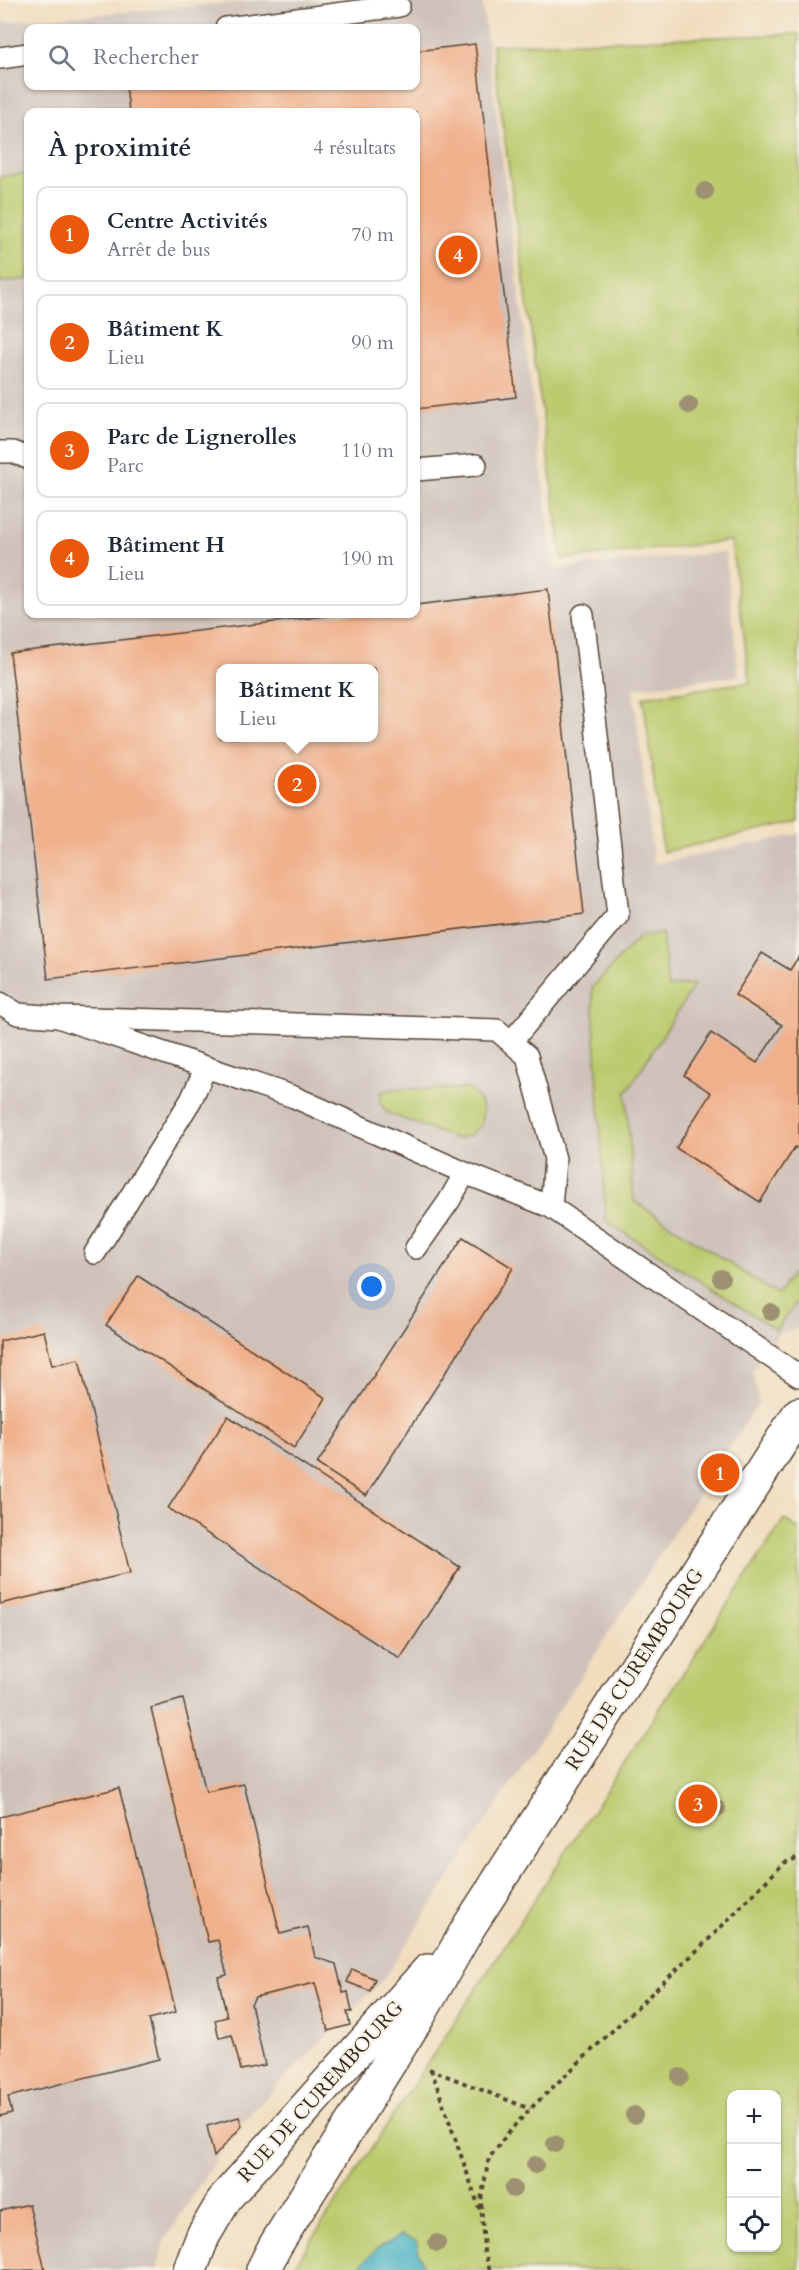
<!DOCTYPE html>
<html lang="fr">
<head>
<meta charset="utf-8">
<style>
  body { margin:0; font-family:Cardo,serif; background:#f6f6f7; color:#1f2937 }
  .controls { position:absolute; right:18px; bottom:18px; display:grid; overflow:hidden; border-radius:12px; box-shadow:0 2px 4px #0004 }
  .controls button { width:54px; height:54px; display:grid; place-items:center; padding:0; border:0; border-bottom:2px solid #e0e1e3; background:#fff; color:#1f2937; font:30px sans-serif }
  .you { position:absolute; left:372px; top:1287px; width:21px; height:21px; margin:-15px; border:4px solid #fff; border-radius:50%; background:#1a73e8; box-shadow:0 0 0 9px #1a73e833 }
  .badge { display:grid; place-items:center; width:39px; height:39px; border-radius:50%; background:#ea580c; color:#fff; font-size:20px; font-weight:700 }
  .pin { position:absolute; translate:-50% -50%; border:3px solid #fff; box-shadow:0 2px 6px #0006 }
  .popup { position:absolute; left:216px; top:664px; width:162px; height:78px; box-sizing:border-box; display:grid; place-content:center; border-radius:12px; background:#fff; filter:drop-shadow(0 2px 4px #0005); font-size:20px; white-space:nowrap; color:#747a83 }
  .popup b { font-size:22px; color:#1f2937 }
  .popup::after { content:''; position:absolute; left:50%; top:100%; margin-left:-12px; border:12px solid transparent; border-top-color:#fff }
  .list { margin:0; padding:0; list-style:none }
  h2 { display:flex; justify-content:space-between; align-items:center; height:78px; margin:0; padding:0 24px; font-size:26px }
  h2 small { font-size:20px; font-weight:400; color:#747a83 }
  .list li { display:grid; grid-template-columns:39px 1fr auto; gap:18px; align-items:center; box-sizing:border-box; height:96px; margin:0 12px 12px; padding:0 12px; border:2px solid #e0e1e3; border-radius:12px }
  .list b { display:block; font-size:22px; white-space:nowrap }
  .list p { margin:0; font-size:20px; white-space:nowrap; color:#747a83 }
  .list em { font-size:20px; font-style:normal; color:#747a83 }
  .icon { flex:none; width:33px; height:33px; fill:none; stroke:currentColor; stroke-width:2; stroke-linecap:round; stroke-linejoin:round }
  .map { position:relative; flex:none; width:799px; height:2270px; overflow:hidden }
  .search { position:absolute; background:#fff; box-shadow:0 2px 4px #0004; left:24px; top:24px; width:396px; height:66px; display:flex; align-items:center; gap:15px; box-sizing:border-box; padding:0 21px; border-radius:12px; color:#747a83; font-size:22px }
  .panel { position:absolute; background:#fff; box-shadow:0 2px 4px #0004; left:24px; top:108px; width:396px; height:510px; border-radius:12px }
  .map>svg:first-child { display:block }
  .industrial { fill:#cec1ba; fill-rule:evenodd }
  .green { fill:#bccb6e; stroke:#7c7a46; stroke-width:1.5; fill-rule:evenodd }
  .water { fill:#45b1c2; stroke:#406e70; stroke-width:1.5 }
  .building { fill:#f0b08b; fill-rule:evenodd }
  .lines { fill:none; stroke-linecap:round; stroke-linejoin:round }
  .service-casing { stroke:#564536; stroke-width:24 }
  .minor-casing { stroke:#564536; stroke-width:36 }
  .path { stroke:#564536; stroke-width:4; stroke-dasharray:4.5 4.5; stroke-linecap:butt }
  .service { stroke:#fff; stroke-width:21 }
  .minor { stroke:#fff; stroke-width:33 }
  .tree { fill:#9e9171 }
  .labels { text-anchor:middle; stroke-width:4.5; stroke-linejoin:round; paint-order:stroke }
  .street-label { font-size:20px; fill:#3b2a1e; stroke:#f7f3e8 }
</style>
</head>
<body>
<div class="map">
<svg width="799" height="2270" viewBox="0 0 799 2270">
  <rect width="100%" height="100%" fill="#f7f3e8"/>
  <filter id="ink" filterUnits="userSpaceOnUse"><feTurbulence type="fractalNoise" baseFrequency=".0167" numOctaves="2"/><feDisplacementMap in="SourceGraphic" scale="12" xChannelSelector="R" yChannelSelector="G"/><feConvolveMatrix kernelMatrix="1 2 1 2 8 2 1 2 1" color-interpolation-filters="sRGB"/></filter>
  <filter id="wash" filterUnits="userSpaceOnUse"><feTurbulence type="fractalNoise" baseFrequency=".008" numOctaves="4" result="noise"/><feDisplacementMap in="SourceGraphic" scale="24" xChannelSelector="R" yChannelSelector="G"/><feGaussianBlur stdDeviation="1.35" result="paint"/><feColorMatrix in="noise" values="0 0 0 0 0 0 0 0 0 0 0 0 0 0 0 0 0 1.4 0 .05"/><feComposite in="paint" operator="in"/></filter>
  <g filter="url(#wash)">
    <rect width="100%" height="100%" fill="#f1ddbd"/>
    <!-- industrial -->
    <path class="industrial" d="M267 0H482L554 569 725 552 739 676 633 688 654 864 799 834V1328L779 1333 752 1371 759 1402 385 1977 235 2129 166 2238 157 2270H0V22ZM28 28H416V86H28ZM28 112H416V614H28ZM220 668H374V738H220Z"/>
    <!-- green -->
    <path class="green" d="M799 34V822L663 852 643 697 750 682 731 541 562 559 492 45Z
      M28 173V279L0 282V177Z
      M662 933 668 987 695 984 626 1093 634 1201 778 1295 792 1274 797 1278 799 1276V1299L776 1330 606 1221 592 988 640 936Z
      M392 1089H470L480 1101 483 1111 481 1125 470 1135 456 1139 388 1113 380 1103 382 1092Z
      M784 1519 799 1529V2270H292ZM732 2094H776V2248H732Z"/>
    <!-- water -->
    <path class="water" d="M401 2235 416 2240 423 2266 422 2270H355L380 2246Z"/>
    <g id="blocks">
      <!-- building -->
      <path class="building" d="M475 44 516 397 416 409V112H129L126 86H416V51Z
        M548 589 584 914 48 979 10 653 343 614H416V605ZM220 668H374V738H220Z
        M762 953 790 970 799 956V1149L795 1147 760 1202 676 1148 711 1093 684 1075 711 1033 757 1063 782 1025 735 995Z
        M463 1237 513 1268 366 1496 317 1464Z
        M138 1276 326 1398 294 1448 106 1325Z
        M44 1331 52 1365 79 1359 130 1573 0 1604V1341Z
        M228 1416 460 1567 400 1659 168 1508Z
        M183 1699 206 1792 244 1784 280 1934 308 1927 315 1957 336 1964 343 1993 348 1992 352 2012H347L350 2025 328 2031 315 1983 255 1997 251 2004 265 2065 241 2070 232 2035 219 2038 215 2020 227 2017 218 1977 227 1975 218 1940 208 1942 151 1708Z
        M119 1788 176 2012 149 2019 159 2059 8 2097 12 2113 0 2116V1817Z
        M352 1969 375 1979 370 1991 347 1982Z
        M239 2117 242 2126 214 2157 207 2126Z
        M29 2204 45 2270H0V2211Z"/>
    </g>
  </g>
  <g filter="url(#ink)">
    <use href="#blocks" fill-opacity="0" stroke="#564536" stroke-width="1.5"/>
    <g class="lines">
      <defs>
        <path id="service" d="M226 28 399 6
          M0 58 28 54
          M0 452H13L28 458
          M416 470 476 465
          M0 1003 18 1014 58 1017 497 1030 527 1056 555 1159 551 1207
          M58 1017 294 1097 465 1173 551 1207 799 1376
          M511 1042 618 915 583 615
          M416 1248 449 1201 465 1173
          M95 1253 191 1100 206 1067"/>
        <path id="minor" d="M190 2270 203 2236 226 2197 428 1971
          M263 2270 275 2246 419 2015 470 1925 799 1414"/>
      </defs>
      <!-- service casing -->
      <use href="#service" class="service-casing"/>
      <!-- minor casing -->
      <use href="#minor" class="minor-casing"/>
      <!-- path -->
      <path class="path" d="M429 2069 530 2109
        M431 2069 481 2213
        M490 2270 484 2251 481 2200 489 2158 508 2133 530 2109 711 1937 784 1863 799 1857"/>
      <!-- service -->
      <use href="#service" class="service"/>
      <!-- minor -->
      <use href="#minor" class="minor"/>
    </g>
    <!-- trees -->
    <g class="tree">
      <circle cx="705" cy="191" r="9"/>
      <circle cx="689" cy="405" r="9"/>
      <circle cx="721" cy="1278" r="9"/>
      <circle cx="771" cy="1312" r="9"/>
      <circle cx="717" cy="1809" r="9"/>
      <circle cx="680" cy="2077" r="9"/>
      <circle cx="634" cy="2115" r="9"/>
      <circle cx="555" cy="2144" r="9"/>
      <circle cx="535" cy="2165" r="9"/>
      <circle cx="513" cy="2189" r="9"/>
      <circle cx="437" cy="2243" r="9"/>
    </g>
  </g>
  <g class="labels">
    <!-- street labels -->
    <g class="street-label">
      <text transform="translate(634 1669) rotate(-57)" y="7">RUE DE CUREMBOURG</text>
      <text transform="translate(320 2091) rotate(-48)" y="7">RUE DE CUREMBOURG</text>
    </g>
  </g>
</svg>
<div class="controls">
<button>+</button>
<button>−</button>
<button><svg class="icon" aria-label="locate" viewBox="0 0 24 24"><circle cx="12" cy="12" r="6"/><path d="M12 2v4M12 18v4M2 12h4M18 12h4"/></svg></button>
</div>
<div class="you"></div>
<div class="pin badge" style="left:720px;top:1473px">1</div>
<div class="pin badge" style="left:297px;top:784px">2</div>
<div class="popup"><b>Bâtiment K</b>Lieu</div>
<div class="pin badge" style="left:698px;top:1804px">3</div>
<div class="pin badge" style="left:458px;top:255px">4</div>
<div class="search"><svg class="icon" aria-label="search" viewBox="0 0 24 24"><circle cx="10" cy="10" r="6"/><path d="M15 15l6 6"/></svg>Rechercher</div>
<section class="panel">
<h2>À proximité<small>4 résultats</small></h2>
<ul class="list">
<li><span class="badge">1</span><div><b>Centre Activités</b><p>Arrêt de bus</p></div><em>70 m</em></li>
<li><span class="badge">2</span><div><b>Bâtiment K</b><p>Lieu</p></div><em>90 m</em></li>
<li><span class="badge">3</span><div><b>Parc de Lignerolles</b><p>Parc</p></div><em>110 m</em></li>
<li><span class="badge">4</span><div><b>Bâtiment H</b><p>Lieu</p></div><em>190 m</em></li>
</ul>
</section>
</div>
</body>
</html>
